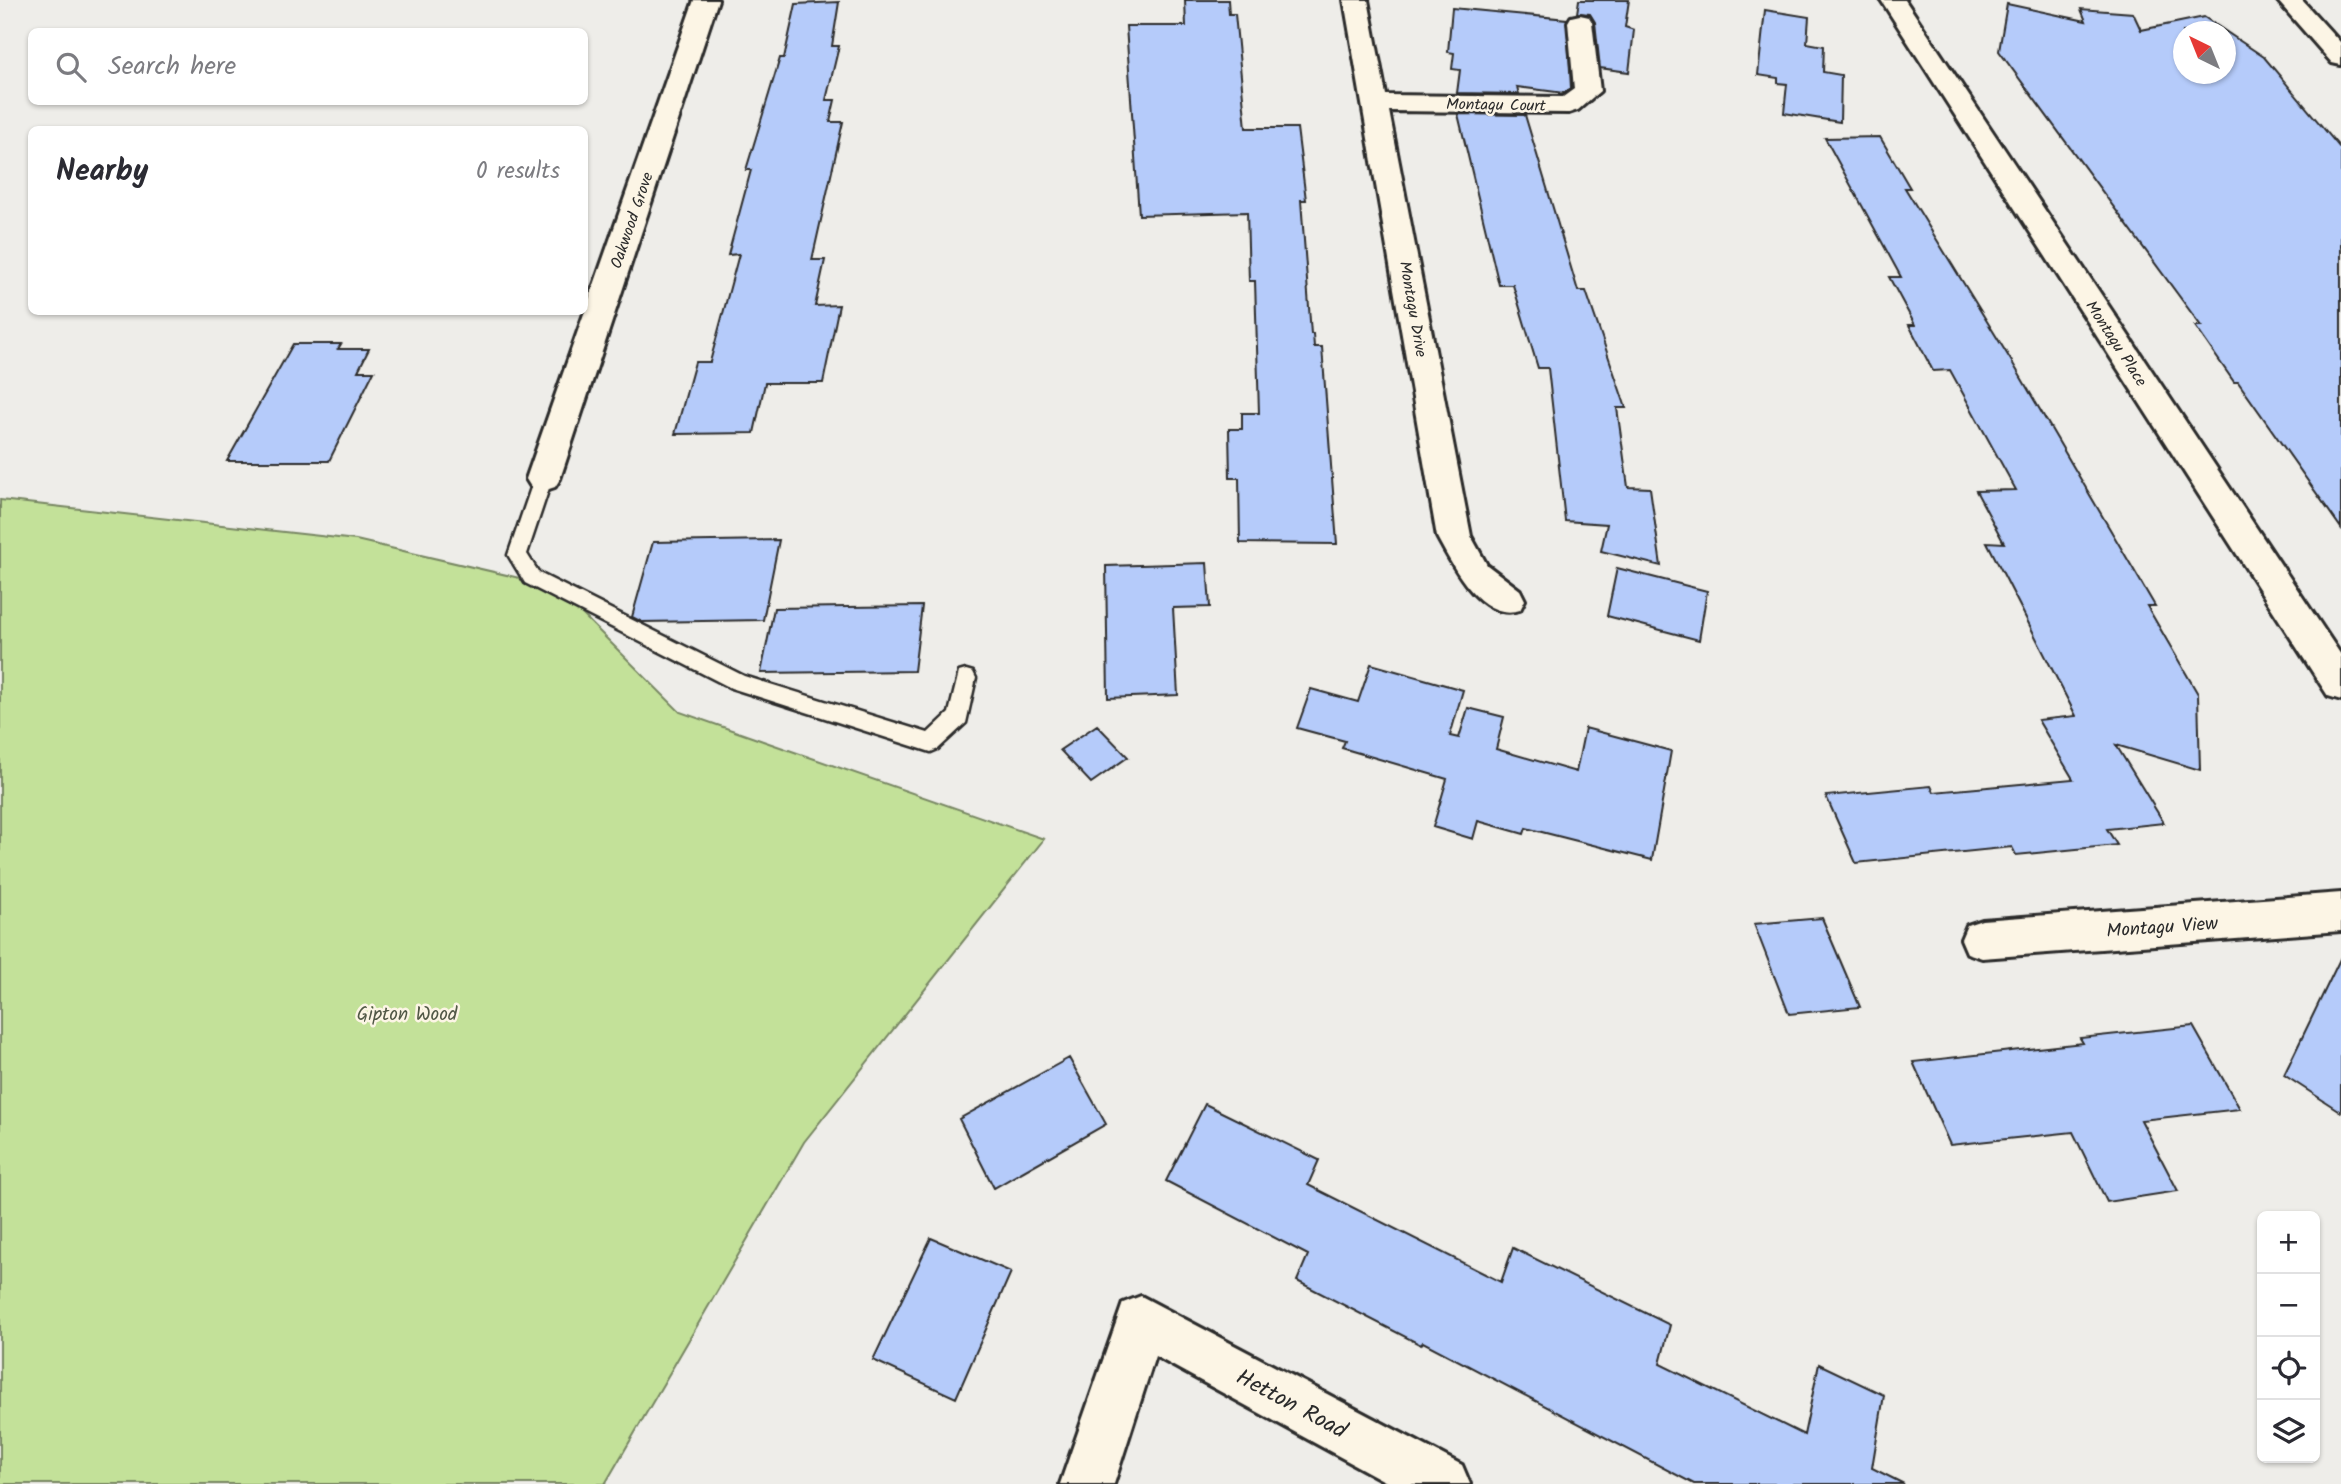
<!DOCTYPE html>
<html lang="en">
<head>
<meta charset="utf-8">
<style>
  body { margin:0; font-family:Kalam,sans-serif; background:#f7f7f7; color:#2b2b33 }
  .controls { position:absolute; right:21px; bottom:21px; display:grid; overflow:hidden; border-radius:10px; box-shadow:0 2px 5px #0004 }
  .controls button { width:63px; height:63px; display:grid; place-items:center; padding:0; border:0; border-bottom:2px solid #e1e1e2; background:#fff; color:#2b2b33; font:35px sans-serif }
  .compass { position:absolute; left:2173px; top:21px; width:63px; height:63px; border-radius:50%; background:#fff; box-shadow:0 2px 5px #0004; rotate:317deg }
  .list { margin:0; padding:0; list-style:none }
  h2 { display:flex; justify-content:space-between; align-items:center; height:91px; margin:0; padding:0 28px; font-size:30px }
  h2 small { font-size:23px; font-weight:400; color:#7c7c81 }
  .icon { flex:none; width:38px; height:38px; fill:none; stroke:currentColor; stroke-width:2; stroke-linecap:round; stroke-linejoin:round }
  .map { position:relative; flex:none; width:2341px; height:1484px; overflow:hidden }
  .search { position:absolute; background:#fff; box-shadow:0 2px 5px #0004; left:28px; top:28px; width:560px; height:77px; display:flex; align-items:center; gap:18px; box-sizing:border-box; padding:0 24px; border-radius:10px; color:#7c7c81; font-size:26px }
  .panel { position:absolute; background:#fff; box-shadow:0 2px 5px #0004; left:28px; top:126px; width:560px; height:189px; border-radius:10px }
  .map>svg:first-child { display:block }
  .green { fill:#c3e199; stroke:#778662; stroke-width:2 }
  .building { fill:#b5cbfa; stroke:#2b2b2b; stroke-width:2; fill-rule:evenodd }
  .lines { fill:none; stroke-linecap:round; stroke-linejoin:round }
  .lane-casing { stroke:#2b2b2b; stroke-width:5 }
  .street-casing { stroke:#2b2b2b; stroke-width:6 }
  .lane { fill:#fcf5e5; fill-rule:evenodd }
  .street { fill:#fcf5e5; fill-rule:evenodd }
  .labels { text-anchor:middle; stroke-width:5; stroke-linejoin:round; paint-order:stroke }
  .far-street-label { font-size:16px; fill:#2b2b2b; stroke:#fcf5e5 }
  .street-label { font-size:19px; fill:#2b2b2b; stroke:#fcf5e5 }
  .park-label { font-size:19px; fill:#515846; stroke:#fcf5e5 }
  .near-street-label { font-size:23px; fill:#2b2b2b; stroke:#fcf5e5 }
</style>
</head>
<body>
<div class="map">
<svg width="2341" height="1484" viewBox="0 0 2341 1484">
  <rect width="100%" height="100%" fill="#eeede9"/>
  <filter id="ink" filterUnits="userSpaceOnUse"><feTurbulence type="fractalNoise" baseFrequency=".0143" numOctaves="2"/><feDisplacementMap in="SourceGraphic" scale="14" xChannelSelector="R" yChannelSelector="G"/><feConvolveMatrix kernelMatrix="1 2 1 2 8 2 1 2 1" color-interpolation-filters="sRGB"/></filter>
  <g filter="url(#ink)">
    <!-- green -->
    <path class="green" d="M0 500 356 540 554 586 680 712 1044 839 804 1142 605 1484H0Z"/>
    <!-- building -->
    <path class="building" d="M1185 0H1228L1229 14H1235L1246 128H1297L1306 200H1301L1311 334H1313L1314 347H1322L1337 544 1240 543 1239 478H1230L1229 429H1242V413H1259L1255 281H1249L1247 212 1139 215 1126 26H1186Z
      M1579 0H1629L1625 27 1634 30 1629 72 1600 68 1595 22 1590 14 1577 13Z
      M839 2 832 46H839L826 100H835L830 122H843L812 260H825L815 306 839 305 823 383H765L754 433 675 434 695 362H710L739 254 728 255 751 170H746L780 58H784L796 4Z
      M2007 4 2086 21 2081 9 2133 13 2141 30 2204 17 2264 57 2341 149V528L2238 382H2234L2195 326H2201L1999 51ZM2183 32H2225V74H2183Z
      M1452 8 1567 19 1571 88 1564 93 1517 87 1519 94 1457 93 1460 70 1452 69 1454 53 1448 52Z
      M1765 10 1809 17 1807 43 1824 46 1823 72 1841 75 1840 122 1784 113 1787 84 1778 83V78L1758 75Z
      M1458 114 1525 115 1578 291H1586L1626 408H1617L1628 487 1650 488 1661 566 1601 551 1607 524 1565 521 1548 368H1538L1513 285H1499Z
      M1880 137 1910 188H1905L2012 362 2155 606H2147L2198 694 2200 770 2116 745 2164 823 2107 829 2117 845 2016 855 2012 847 1856 863 1826 796 1931 786 1934 792 2073 779 2038 720 2076 716 1987 542 2004 543 1976 491 2016 490 1950 370 1933 371 1909 325H1915L1889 277H1901L1825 138Z
      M293 344H341L338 349H369L358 371H374L329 461H227Z
      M779 540 763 620 642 622 632 617 653 542Z
      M1207 563 1210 607 1173 608 1178 695 1108 698 1106 566Z
      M1617 568 1707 591 1699 640 1607 616Z
      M922 606 914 671 761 673 774 608Z
      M1371 664 1463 690 1450 736 1459 738 1468 708 1504 717 1496 749 1576 772 1585 728 1671 751 1652 860 1526 828 1524 834 1478 821 1473 839 1433 827 1447 779 1342 748 1345 741 1297 728 1311 689 1358 702Z
      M1097 725 1128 757 1091 783 1060 750Z
      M1822 918 1860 1007 1789 1014 1754 924Z
      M2341 957V1112L2284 1075Z
      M2193 1026 2240 1109 2141 1120 2178 1191 2107 1202 2073 1132 1950 1145 1913 1062 2083 1043 2080 1038Z
      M1069 1058 1106 1124 994 1188 959 1119Z
      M1205 1104 1319 1160 1308 1185 1501 1282 1513 1248 1670 1325 1660 1364 1804 1435 1819 1364 1884 1395 1872 1468 1904 1484H1694L1423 1342 1421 1345 1297 1281 1308 1255 1166 1181Z
      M931 1238 1011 1272 956 1398 873 1360Z"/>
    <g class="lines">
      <defs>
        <path id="lane" d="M543 472 549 474 552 479 527 554 539 573 744 676 928 733 949 713 959 672 966 670 973 672 976 678 966 723 938 749 931 752 731 688 525 583 508 555 534 479 537 474Z"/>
        <path id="street" d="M694 0H718L560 479 555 487 543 491 531 487 526 479Z
          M1344 0H1368L1386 95 1563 97 1574 89 1568 22 1571 17 1580 15 1589 17 1592 22 1600 91 1578 110 1569 113 1389 111 1471 536 1487 565 1520 590 1525 600 1520 610C1480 622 1453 566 1437 537Z
          M1881 0H1905L2341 655V700L2328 696Z
          M2277 0H2302L2341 43V65L2332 63Z
          M2341 893V931L1982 958 1967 953 1961 939 1967 925 1982 920Z
          M1141 1296 1462 1465 1470 1484H1390L1155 1356 1114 1484H1060L1123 1303Z"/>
      </defs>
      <!-- lane casing -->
      <use href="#lane" class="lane-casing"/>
      <!-- street casing -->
      <use href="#street" class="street-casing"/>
      <!-- lane -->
      <use href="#lane" class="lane"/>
      <!-- street -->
      <use href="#street" class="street"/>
    </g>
  </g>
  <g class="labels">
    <!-- far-street labels -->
    <g class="far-street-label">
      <text transform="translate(1496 104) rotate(1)" y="6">Montagu Court</text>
      <text transform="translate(631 220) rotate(-71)" y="6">Oakwood Grove</text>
      <text transform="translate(1414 309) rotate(80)" y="6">Montagu Drive</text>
      <text transform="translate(2117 343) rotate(57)" y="6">Montagu Place</text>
    </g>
    <!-- street labels -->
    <g class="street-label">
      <text transform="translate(2162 926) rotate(-4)" y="7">Montagu View</text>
    </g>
    <!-- park labels -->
    <g class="park-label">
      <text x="407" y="1020">Gipton Wood</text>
    </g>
    <!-- near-street labels -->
    <g class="near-street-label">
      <text transform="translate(1292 1403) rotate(28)" y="8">Hetton Road</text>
    </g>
  </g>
</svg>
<div class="controls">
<button>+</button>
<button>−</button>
<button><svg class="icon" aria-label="locate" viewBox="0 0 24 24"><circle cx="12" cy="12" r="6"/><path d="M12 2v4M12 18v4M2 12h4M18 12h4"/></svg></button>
<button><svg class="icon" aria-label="layers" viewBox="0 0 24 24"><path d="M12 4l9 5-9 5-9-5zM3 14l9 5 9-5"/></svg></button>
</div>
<svg class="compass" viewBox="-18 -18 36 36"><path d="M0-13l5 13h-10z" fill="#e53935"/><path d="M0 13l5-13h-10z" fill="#7c7c81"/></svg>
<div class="search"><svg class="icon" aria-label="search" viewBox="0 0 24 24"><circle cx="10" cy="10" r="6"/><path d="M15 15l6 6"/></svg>Search here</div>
<section class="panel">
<h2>Nearby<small>0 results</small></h2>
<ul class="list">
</ul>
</section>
</div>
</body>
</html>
